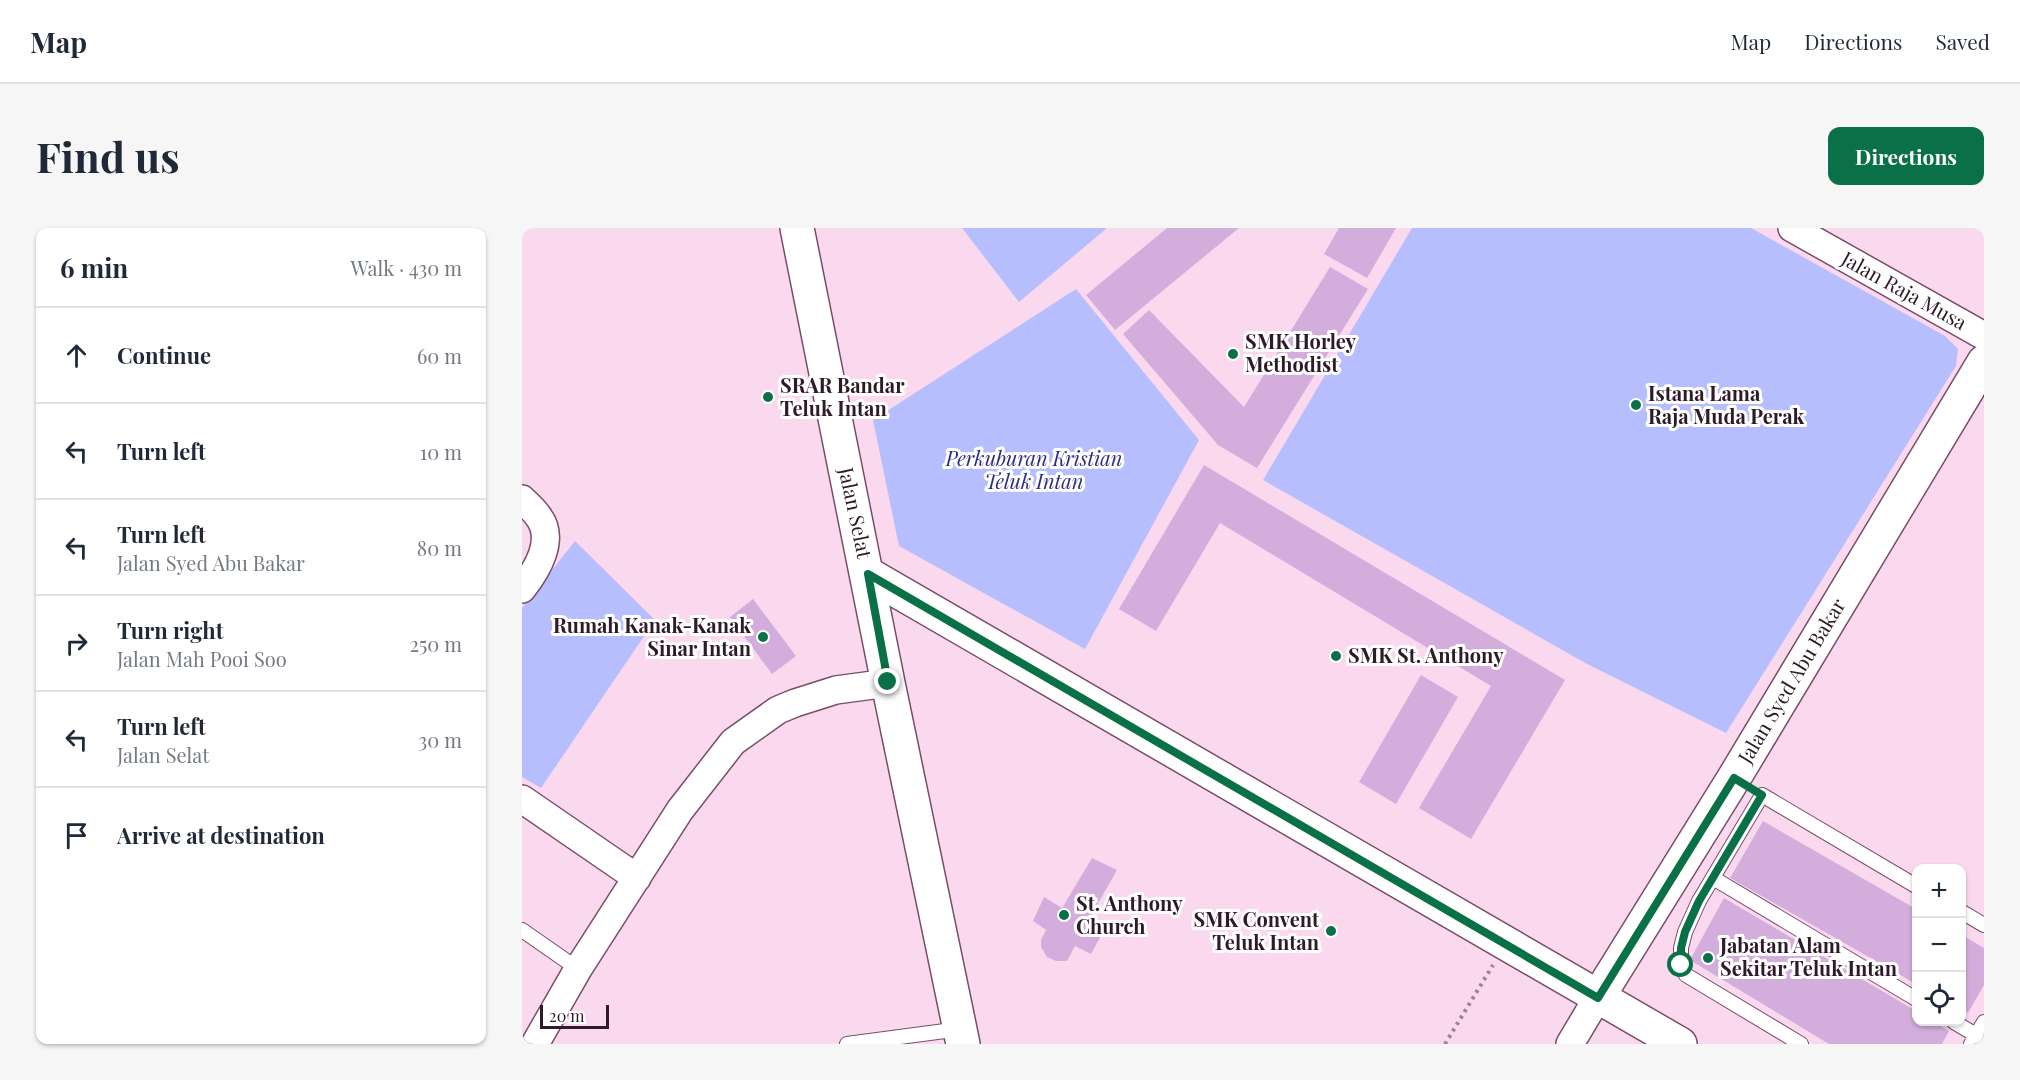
<!DOCTYPE html>
<html lang="en">
<head>
<meta charset="utf-8">
<style>
  body { margin:0; font-family:"Playfair Display",serif; background:#f6f6f7; color:#1f2937 }
  .controls { position:absolute; right:18px; bottom:18px; display:grid; overflow:hidden; border-radius:12px; box-shadow:0 2px 4px #0004 }
  .controls button { width:54px; height:54px; display:grid; place-items:center; padding:0; border:0; border-bottom:2px solid #e0e1e3; background:#fff; color:#1f2937; font:30px sans-serif }
  .scale { position:absolute; left:18px; bottom:15px; width:69px; box-sizing:border-box; padding-left:6px; border:3px solid #2e1a28; border-top:0; font-size:16px; line-height:21px; white-space:nowrap; color:#2e1a28; -webkit-text-stroke:4px #fff; paint-order:stroke }
  .stop { position:absolute; width:18px; height:18px; margin:-14px; border:4px solid #0a7047; border-radius:50%; background:#fff }
  .stop.end { background:#0a7047; border-color:#fff; box-shadow:0 2px 6px #0008 }
  .list { margin:0; padding:0; list-style:none }
  h2 { display:flex; justify-content:space-between; align-items:center; height:78px; margin:0; padding:0 24px; font-size:26px }
  h2 small { font-size:20px; font-weight:400; color:#747a83 }
  .list li { display:grid; grid-template-columns:39px 1fr auto; gap:18px; align-items:center; box-sizing:border-box; height:96px; padding:0 24px; border-top:2px solid #e0e1e3 }
  .list b { display:block; font-size:22px; white-space:nowrap }
  .list p { margin:0; font-size:20px; white-space:nowrap; color:#747a83 }
  .list em { font-size:20px; font-style:normal; color:#747a83 }
  .icon { flex:none; width:33px; height:33px; fill:none; stroke:currentColor; stroke-width:2; stroke-linecap:round; stroke-linejoin:round }
  .map { position:relative; flex:none; width:1462px; height:816px; overflow:hidden; border-radius:12px }
  header { display:flex; align-items:center; gap:36px; box-sizing:border-box; height:84px; padding:0 30px; background:#fff; border-bottom:2px solid #e0e1e3 }
  header strong { font-size:28px }
  nav { display:flex; gap:33px; margin-inline-start:auto; font-size:21px }
  .intro { display:flex; align-items:center; justify-content:space-between; box-sizing:border-box; height:144px; padding:0 36px }
  h1 { margin:0; font-size:42px }
  .button { padding:15px 27px; border-radius:12px; background:#0a7047; color:#fff; font-size:21px; font-weight:700 }
  main { display:flex; gap:36px; padding:0 36px }
  aside { flex:1; background:#fff; border-radius:12px; box-shadow:0 2px 4px #0004 }
  .map>svg:first-child { display:block }
  .green { fill:#b7befd }
  .building { fill:#d3aedd }
  .lines { fill:none; stroke-linecap:round; stroke-linejoin:round }
  .lane-casing { stroke:#7a4c6b; stroke-width:16 }
  .street-casing { stroke:#7a4c6b; stroke-width:30 }
  .secondary-casing { stroke:#7a4c6b; stroke-width:36 }
  .path { stroke:#9e8294; stroke-width:4; stroke-dasharray:3 4.5; stroke-linecap:butt }
  .lane { stroke:#fff; stroke-width:14 }
  .street { stroke:#fff; stroke-width:27 }
  .secondary { stroke:#fff; stroke-width:33 }
  .route { stroke:#0a7047; stroke-width:8 }
  .poi-dot { fill:#0a7047; stroke:#fff; stroke-width:2 }
  .labels { text-anchor:middle; stroke-width:6; stroke-linejoin:round; paint-order:stroke }
  .street-label { font-size:20px; fill:#2e1a28; stroke:#fff }
  .poi-label { font-size:20px; font-weight:bold; fill:#2e1a28; stroke:#fff; text-anchor:start }
  .park-label { font-size:20px; font-style:italic; fill:#302a85; stroke:#fff }
</style>
</head>
<body>
<header>
<strong>Map</strong>
<nav><a>Map</a><a>Directions</a><a>Saved</a></nav>
</header>
<div class="intro"><h1>Find us</h1><a class="button">Directions</a></div>
<main>
<aside>
<h2>6 min<small>Walk · 430 m</small></h2>
<ul class="list">
<li><svg class="icon" aria-label="ahead" viewBox="0 0 24 24"><path d="M12 20V5M6 11l6-6 6 6"/></svg><div><b>Continue</b></div><em>60 m</em></li>
<li><svg class="icon" aria-label="left" viewBox="0 0 24 24"><path d="M17 20v-9H6M10 6l-5 5 5 5"/></svg><div><b>Turn left</b></div><em>10 m</em></li>
<li><svg class="icon" aria-label="left" viewBox="0 0 24 24"><path d="M17 20v-9H6M10 6l-5 5 5 5"/></svg><div><b>Turn left</b><p>Jalan Syed Abu Bakar</p></div><em>80 m</em></li>
<li><svg class="icon" aria-label="right" viewBox="0 0 24 24"><path d="M7 20v-9h11M14 6l5 5-5 5"/></svg><div><b>Turn right</b><p>Jalan Mah Pooi Soo</p></div><em>250 m</em></li>
<li><svg class="icon" aria-label="left" viewBox="0 0 24 24"><path d="M17 20v-9H6M10 6l-5 5 5 5"/></svg><div><b>Turn left</b><p>Jalan Selat</p></div><em>30 m</em></li>
<li><svg class="icon" aria-label="arrive" viewBox="0 0 24 24"><path d="M6 21V4h12l-3 4 3 4H6"/></svg><div><b>Arrive at destination</b></div></li>
</ul>
</aside>
<div class="map">
<svg width="1462" height="816" viewBox="0 0 1462 816">
  <rect width="100%" height="100%" fill="#fad9ee"/>
  <!-- green -->
  <path class="green" d="M440 0H585L497 74Z
    M890 0H1229L1423 108 1436 121 1434 138 1204 505 1065 436 741 252Z
    M554 61 677 212 563 421 377 318 351 192Z
    M53 313 133 392 19 560 0 549V380Z"/>
  <!-- building -->
  <path class="building" d="M645 0H717L593 102 564 67Z
    M817 0H874L845 50 802 26Z
    M808 39 846 61 735 240 696 217 601 106 627 82 722 179Z
    M682 237 1043 452 949 611 897 580 969 458 698 295 634 403 597 381Z
    M231 371 274 428 250 446 208 389Z
    M899 447 936 469 874 576 837 554Z
    M1241 593 1394 681V756L1208 650Z
    M570 630 595 642 566 693 582 702 569 726 553 718 545 733H534L525 729 519 719V712L524 702 511 693 522 669 540 680Z
    M1202 670 1394 783V794H1412L1427 803 1420 816H1307L1168 732Z
    M1440 707 1462 720V757L1446 785 1440 781Z"/>
  <g class="lines">
    <defs>
      <path id="lane" d="M1191 650 1394 771
        M1440 684 1462 697
        M0 702 56 741
        M1432 794 1454 807
        M325 816 438 801
        M1279 816 1164 747 1159 737V720L1163 704 1177 673 1240 567 1394 658
        M1449 816 1462 794"/>
      <path id="street" d="M1270 0 1462 108
        M0 271C5 276 12 282 16 288 34 311 15 342 0 361
        M0 571 115 650
        M13 816 56 741 158 582 211 514 256 482 273 475 314 462 366 455
        M1048 816 1076 769"/>
      <path id="secondary" d="M275 0 366 455 441 816
        M346 346 1158 816
        M1076 769 1212 550 1462 134"/>
    </defs>
    <!-- lane casing -->
    <use href="#lane" class="lane-casing"/>
    <!-- street casing -->
    <use href="#street" class="street-casing"/>
    <!-- secondary casing -->
    <use href="#secondary" class="secondary-casing"/>
    <!-- path -->
    <path class="path" d="M923 816 971 737"/>
    <!-- lane -->
    <use href="#lane" class="lane"/>
    <!-- street -->
    <use href="#street" class="street"/>
    <!-- secondary -->
    <use href="#secondary" class="secondary"/>
  </g>
  <g class="lines">
    <!-- route -->
    <path class="route" d="M366 454 346 346 1076 770 1212 550 1240 567 1177 673 1163 704 1159 720V737"/>
  </g>
  <!-- markers -->
  <g class="poi-dot">
    <circle cx="711" cy="126" r="6"/>
    <circle cx="246" cy="169" r="6"/>
    <circle cx="1114" cy="177" r="6"/>
    <circle cx="241" cy="409" r="6"/>
    <circle cx="814" cy="428" r="6"/>
    <circle cx="542" cy="687" r="6"/>
    <circle cx="809" cy="703" r="6"/>
    <circle cx="1186" cy="730" r="6"/>
  </g>
  <g class="labels">
    <!-- street labels -->
    <g class="street-label">
      <text transform="translate(1382 63) rotate(29)" y="7">Jalan Raja Musa</text>
      <text transform="translate(333 285) rotate(78)" y="7">Jalan Selat</text>
      <text transform="translate(1270 453) rotate(-59)" y="7">Jalan Syed Abu Bakar</text>
    </g>
    <!-- poi labels -->
    <g class="poi-label">
      <text x="723" y="121">SMK Horley<tspan x="723" dy="23">Methodist</tspan></text>
      <text x="258" y="165">SRAR Bandar<tspan x="258" dy="23">Teluk Intan</tspan></text>
      <text x="1126" y="173">Istana Lama<tspan x="1126" dy="23">Raja Muda Perak</tspan></text>
      <text x="229" y="405" text-anchor="end">Rumah Kanak-Kanak<tspan x="229" dy="23">Sinar Intan</tspan></text>
      <text x="826" y="435">SMK St. Anthony</text>
      <text x="554" y="683">St. Anthony<tspan x="554" dy="23">Church</tspan></text>
      <text x="797" y="699" text-anchor="end">SMK Convent<tspan x="797" dy="23">Teluk Intan</tspan></text>
      <text x="1198" y="725">Jabatan Alam<tspan x="1198" dy="23">Sekitar Teluk Intan</tspan></text>
    </g>
    <!-- park labels -->
    <g class="park-label">
      <text x="512" y="238">Perkuburan Kristian<tspan x="512" dy="23">Teluk Intan</tspan></text>
    </g>
  </g>
</svg>
<div class="controls">
<button>+</button>
<button>−</button>
<button><svg class="icon" aria-label="locate" viewBox="0 0 24 24"><circle cx="12" cy="12" r="6"/><path d="M12 2v4M12 18v4M2 12h4M18 12h4"/></svg></button>
</div>
<div class="scale">20 m</div>
<div class="stop" style="left:1159px;top:737px"></div>
<div class="stop end" style="left:366px;top:454px"></div>
</div>
</main>
</body>
</html>
